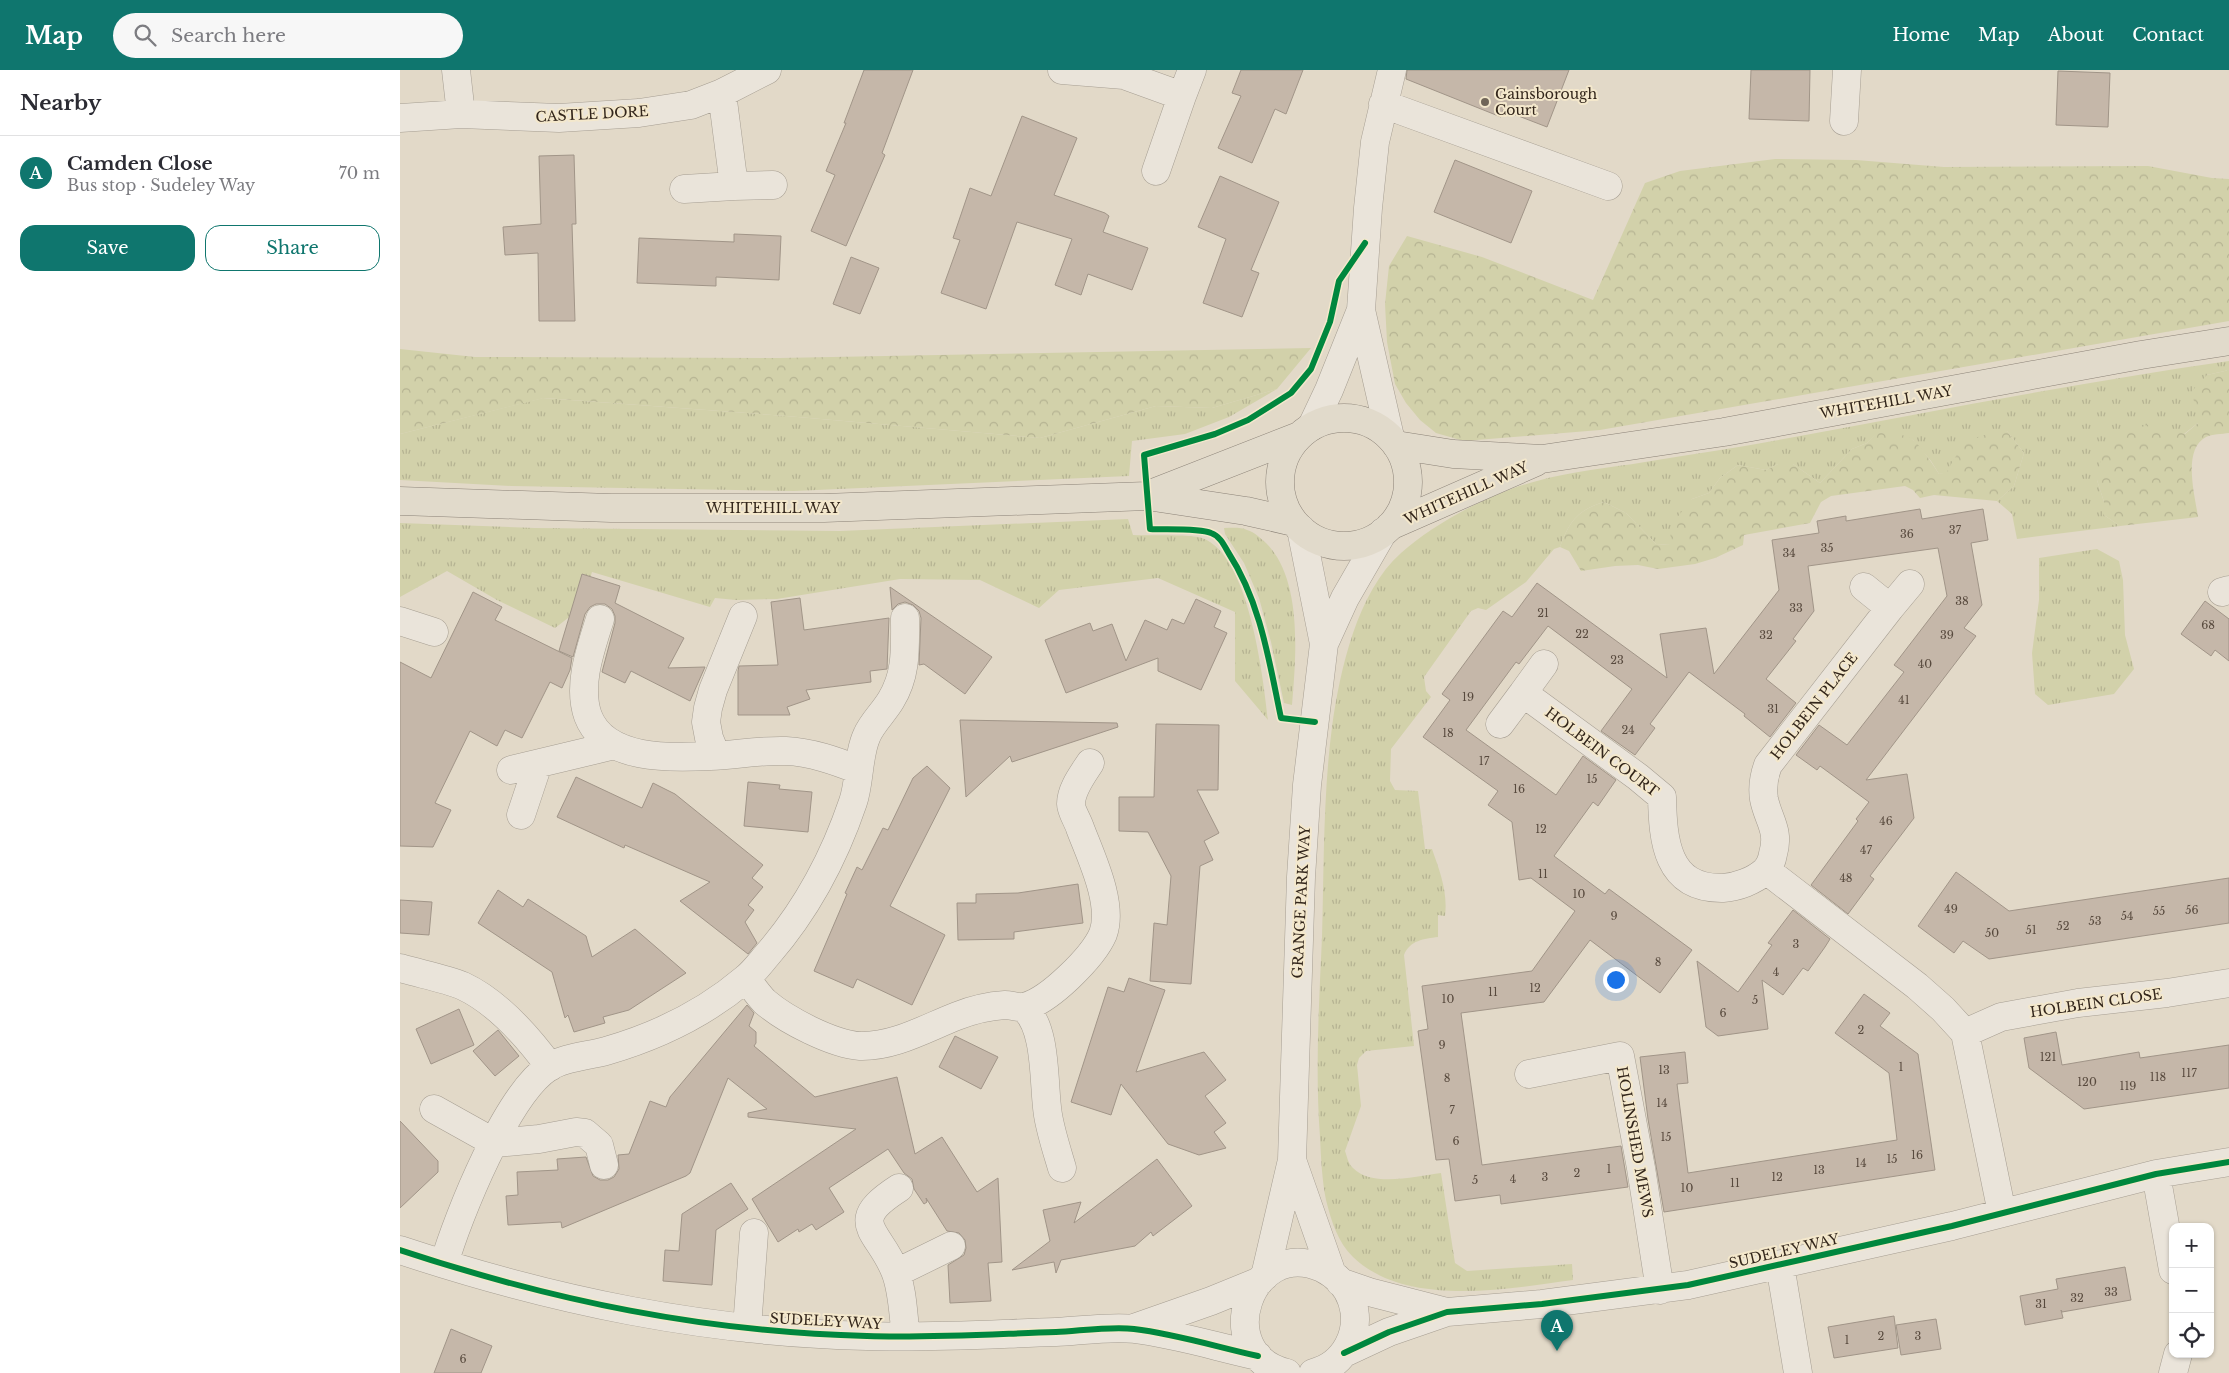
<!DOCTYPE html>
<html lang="en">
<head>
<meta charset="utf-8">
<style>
  body { margin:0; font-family:"Libre Baskerville",serif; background:#f7f7f7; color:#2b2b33 }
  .controls { position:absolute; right:15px; bottom:15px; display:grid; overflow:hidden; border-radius:10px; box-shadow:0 1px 4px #0004 }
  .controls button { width:45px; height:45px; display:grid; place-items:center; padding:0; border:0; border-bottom:1px solid #e1e1e2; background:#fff; color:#2b2b33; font:25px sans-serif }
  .you { position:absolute; left:1215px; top:909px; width:18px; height:18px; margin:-12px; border:4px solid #fff; border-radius:50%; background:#1a73e8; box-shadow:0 0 0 8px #1a73e833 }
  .badge { display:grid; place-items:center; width:32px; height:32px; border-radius:50%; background:#0f766e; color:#fff; font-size:16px; font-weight:700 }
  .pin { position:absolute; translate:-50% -41px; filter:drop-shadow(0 1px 2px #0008) }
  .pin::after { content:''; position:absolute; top:26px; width:18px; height:15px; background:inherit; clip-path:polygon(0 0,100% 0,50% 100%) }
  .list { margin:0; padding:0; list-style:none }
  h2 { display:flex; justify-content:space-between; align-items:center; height:65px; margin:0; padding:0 20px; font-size:21px }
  h2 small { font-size:16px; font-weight:400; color:#7c7c81 }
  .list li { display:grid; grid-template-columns:32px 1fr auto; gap:15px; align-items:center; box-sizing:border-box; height:75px; padding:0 20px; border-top:1px solid #e1e1e2 }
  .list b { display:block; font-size:19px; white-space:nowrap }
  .list p { margin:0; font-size:16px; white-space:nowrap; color:#7c7c81 }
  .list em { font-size:16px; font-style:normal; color:#7c7c81 }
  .actions { display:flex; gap:10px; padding:15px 20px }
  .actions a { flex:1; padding:11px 0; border:1px solid #0f766e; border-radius:15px; text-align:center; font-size:18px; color:#0f766e }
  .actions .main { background:#0f766e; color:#fff }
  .icon { flex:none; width:28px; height:28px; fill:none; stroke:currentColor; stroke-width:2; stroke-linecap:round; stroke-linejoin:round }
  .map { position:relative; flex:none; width:1829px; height:1303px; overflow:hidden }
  header { display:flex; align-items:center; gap:30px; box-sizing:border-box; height:70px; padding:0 25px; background:#0f766e; color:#fff }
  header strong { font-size:24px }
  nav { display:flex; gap:28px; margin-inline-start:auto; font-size:18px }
  .search { width:350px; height:45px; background:#f7f7f7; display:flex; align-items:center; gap:12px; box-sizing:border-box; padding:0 18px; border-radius:28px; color:#7c7c81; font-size:19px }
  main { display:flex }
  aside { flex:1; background:#fff }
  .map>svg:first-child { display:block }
  .grass { fill:url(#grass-tufts) }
  .forest { fill:url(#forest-crowns) }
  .building { fill:#c5b7a9; stroke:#a19588 }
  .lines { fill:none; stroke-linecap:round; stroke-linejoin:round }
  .minor-casing { stroke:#a69e92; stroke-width:29 }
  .major-casing { stroke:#8c8378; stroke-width:29 }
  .minor { stroke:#eae4da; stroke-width:28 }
  .major { stroke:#e1dacb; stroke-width:28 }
  .cycleway-casing { stroke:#f4e8cc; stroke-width:9 }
  .cycleway { stroke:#00873e; stroke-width:6 }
  .poi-dot { fill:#706558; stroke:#f4e8cc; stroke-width:2 }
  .labels { text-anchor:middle; stroke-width:4; stroke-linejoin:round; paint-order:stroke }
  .number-label { font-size:11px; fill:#584a3e }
  .poi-label { font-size:14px; fill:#33261b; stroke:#f4e8cc; text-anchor:start }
  .street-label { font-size:14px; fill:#33261b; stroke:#f4e8cc }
</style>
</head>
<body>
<header>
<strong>Map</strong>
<div class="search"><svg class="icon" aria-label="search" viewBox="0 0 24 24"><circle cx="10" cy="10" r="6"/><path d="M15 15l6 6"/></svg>Search here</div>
<nav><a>Home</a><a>Map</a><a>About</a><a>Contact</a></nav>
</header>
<main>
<aside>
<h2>Nearby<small></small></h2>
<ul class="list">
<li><span class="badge">A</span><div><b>Camden Close</b><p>Bus stop · Sudeley Way</p></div><em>70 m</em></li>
</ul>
<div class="actions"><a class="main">Save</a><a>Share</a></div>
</aside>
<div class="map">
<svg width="1829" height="1303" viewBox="0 0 1829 1303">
  <defs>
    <pattern id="grass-tufts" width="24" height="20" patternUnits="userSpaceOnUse" patternTransform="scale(1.25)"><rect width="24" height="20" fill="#d2d1aa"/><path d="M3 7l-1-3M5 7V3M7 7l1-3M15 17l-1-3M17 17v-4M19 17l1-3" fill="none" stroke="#b5b392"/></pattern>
    <pattern id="forest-crowns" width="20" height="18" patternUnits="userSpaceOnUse" patternTransform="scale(1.25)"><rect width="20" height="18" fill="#d2d1aa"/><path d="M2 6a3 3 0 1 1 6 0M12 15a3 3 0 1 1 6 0" fill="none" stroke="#b5b392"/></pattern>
  </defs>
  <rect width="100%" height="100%" fill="#e2d9c8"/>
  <!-- grass -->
  <path class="grass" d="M1829 291V300L1807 305 1798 353 1784 364 1697 410 1704 432V445L1720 456 1617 469 1612 444 1597 431 1614 416 1624 383 1607 361 1554 390 1547 403 1539 404 1531 391 1513 370 1479 362 1467 373 1452 379 1420 413 1393 394H1378L1366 400 1338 395 1320 408 1309 423 1292 429 1270 475 1256 474 1226 443 1204 432C1177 440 1169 452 1160 477L1154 479 1126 512 1086 540 1078 538 1071 541 1024 607 1026 621 1031 627 991 679 990 711 995 720 1018 721 1025 779H1032C1040 802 1048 822 1045 846L1038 845V867C1024 869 1010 870 1004 885L1014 976 966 981 959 988 957 995 961 1036 945 1081C947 1086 948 1094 953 1098 973 1118 1016 1106 1041 1103L1055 1193 1067 1201 1172 1194 1173 1210C1107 1219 1006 1238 953 1187 938 1173 931 1150 926 1130 922 1110 921 1088 920 1067 915 1000 919 933 922 867 924 797 923 726 932 657 940 600 957 522 1001 483 1036 452 1093 422 1137 411 1172 401 1209 398 1245 392 1293 384 1341 377 1389 368 1535 341 1682 312 1829 291Z
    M877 319 829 347 785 364 732 371 729 406 394 421 111 416 0 410V364L143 328 386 346 640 368 756 336 812 338Z
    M728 449 733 465C749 466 790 464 802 468 849 484 863 606 868 650L835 611V542L758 508 659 520 639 538 580 510 500 509 377 529 336 530 315 528 310 537 192 502 181 538 155 558 97 530 47 501 0 527V453L135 458 440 461Z
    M824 458C832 458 841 457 847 460 855 462 860 468 866 473 903 510 896 587 892 635L884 633 871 572 859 528 844 493 825 464Z
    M1697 479 1719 491 1723 510 1725 565 1734 599 1714 624 1648 635 1635 624 1632 583 1639 530V488Z"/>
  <!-- forest -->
  <path class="forest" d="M1375 89 1456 90 1544 97 1748 96 1812 108 1829 109V251L1200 360 1064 371 1036 363 1020 350 1006 333 995 314 987 272 985 234 989 196 1007 166 1082 187 1193 230 1245 113 1280 101Z
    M911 278 877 319 812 338 756 336 640 368 386 346 144 328 0 364V279L75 287 379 288Z
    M1829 300V363C1822 364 1812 364 1806 367 1782 379 1795 426 1798 447L1720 456 1704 445V432L1697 410 1702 383 1721 365 1752 353 1785 364 1798 353 1792 321 1807 305Z
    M1607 361 1624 383 1614 416 1597 431 1534 425 1520 428 1513 420 1505 416 1431 426 1421 432 1410 453 1344 465 1343 475 1315 488 1295 494 1258 499 1238 495 1215 496 1181 501 1169 481 1160 477C1169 452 1177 440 1204 432L1226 443 1256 474 1270 475 1271 455 1292 429 1309 423 1320 408 1338 395 1366 400 1378 394H1393L1420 413 1452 379 1467 373 1478 362C1489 363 1504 363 1513 370 1520 375 1534 396 1539 404L1547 402C1564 369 1571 366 1607 361Z"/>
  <!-- building -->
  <path class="building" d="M464 0H513L482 83 485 85 446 176 411 161 435 105 426 101 446 53H444Z
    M841 0H903L886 44 875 39 852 93 818 78 841 26 832 23Z
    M1007 0H1169L1147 57 1103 40 1101 47 1006 9Z
    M1351 0H1410L1409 51 1349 49Z
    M1658 1 1710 3 1708 57 1656 55Z
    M622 46 677 68 654 125 705 143 709 146 703 162 748 178 732 220 688 204 681 225 655 215 672 169 617 152 586 239 541 223 560 170 553 168 570 118 591 126Z
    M174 85 176 154H172L175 251H139L138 183 105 185 103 157 141 154 139 86Z
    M1055 90 1132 121 1111 173 1034 142Z
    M820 106 879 132 851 200 859 203 842 247 803 233 826 169 798 157Z
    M334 164 381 166 379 210 316 207V216L237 213 239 168 334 172Z
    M451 187 479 198 460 244 433 234Z
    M1520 439 1522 449 1583 439 1588 470 1571 473 1582 535 1564 558 1576 566 1466 710 1507 704 1514 748 1470 806 1474 809 1448 844 1411 815 1458 751 1456 749 1469 732 1420 696 1417 700 1396 685 1419 655 1447 675 1504 602 1494 595 1547 526 1538 478 1408 496 1414 541 1393 569 1396 571 1366 609 1396 633 1370 667 1344 646 1345 644 1289 602 1250 654 1255 658 1235 685 1201 661 1232 619 1148 556 1119 594 1116 592 1066 660 1156 725 1183 686 1216 710 1198 736 1193 732 1154 786 1205 824 1209 819 1292 880 1260 923 1190 870 1144 932 1061 943 1082 1095 1221 1076 1228 1117 1101 1134 1100 1125 1055 1131 1049 1089 1036 1090 1018 961 1028 959 1022 916 1132 901 1175 841 1131 808 1119 810 1112 752 1088 735 1098 721 1023 667 1050 630 1042 624 1103 541 1112 547 1137 513 1267 608 1260 564 1306 558 1314 604 1379 520 1372 470 1419 463 1417 451 1446 446V451Z
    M182 504 220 516 215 533 284 568 268 598 305 597 290 631 231 601 225 613 202 602 215 553V546L212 539 205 534H196L190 537 185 544 173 587 159 581Z
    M490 517 592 587 565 624 524 594 519 595 521 548 519 541 513 535 505 532 498 534 492 540Z
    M73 522 102 537 95 550 172 588 170 600 162 618 150 612 122 668 105 660 97 676 70 661 35 733 51 740 33 777 0 776V592L31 608Z
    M400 528 404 560 489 548 487 599 470 601 471 612 406 620 410 629 387 637 390 645H338V601L339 596 378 595 371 532Z
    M796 529 821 541 814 557 827 563 801 620 758 601V588L666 623 645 570 690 553 693 561 712 554 726 591 745 550 767 560 772 549 784 554Z
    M1805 531 1829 549V591L1815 580 1811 586 1781 564Z
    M560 650 717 653 718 657 612 692 610 686 566 727Z
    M756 654 819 655 818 720H797L819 763 804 771 813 790 800 796 791 914 750 911 754 853 767 855 771 806 748 762 719 761V727H754Z
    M527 696 550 718 490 836 545 865 512 935 457 909 453 918 414 901 447 824 445 823 457 797 462 800 483 758 488 760 513 708Z
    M176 707 242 738 253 713 275 724 363 795 352 808 363 817 348 835 354 840 345 852 357 873 348 884 280 831 310 812 225 775 224 778 157 747Z
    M348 712 380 715 379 719 412 722 408 762 344 756Z
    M1556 802 1609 841 1829 808V853L1589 889 1563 871 1554 883 1518 856Z
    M678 814 683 853 614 862V869L558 870 557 833H576V824L618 823Z
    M98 820 123 837 128 829 186 866 192 887 235 859 286 903 229 940 203 947 205 953 174 962 168 945 165 948 152 902 78 853Z
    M0 830 32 832 29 865 0 863Z
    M1393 840 1430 869 1425 877 1408 901 1403 898 1383 925 1362 910 1368 959 1318 966 1306 957 1297 891 1338 922 1372 875 1368 873Z
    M729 908 765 920 736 1002 804 982 826 1010 805 1026 826 1053 814 1062 826 1078 799 1085 768 1074 721 1014 711 1045 671 1032 708 917 724 922Z
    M1464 924 1490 943 1480 956 1518 984 1535 1100 1264 1142 1248 1049 1240 987 1285 982 1288 1013 1277 1014 1288 1103 1497 1070 1489 1003 1435 963Z
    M347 935 354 943 349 956 356 962V973L354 976 415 1027 497 1007 515 1084 542 1067 577 1122 598 1108 602 1192 588 1193 591 1231 550 1233 548 1195 564 1185 566 1178 565 1170 559 1163 547 1161 526 1128 527 1132 524 1134 514 1119 512 1109 504 1103 488 1079 429 1118 444 1142 416 1160 412 1154 399 1162 398 1159 378 1172 352 1129 456 1059 348 1047V1043L367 1039 328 1008 290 1103 286 1106 162 1158 161 1152 108 1155 106 1126 118 1125 117 1102 158 1100 157 1089 186 1087 193 1106 200 1110H208L214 1107 219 1099 218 1085 229 1084 250 1031 266 1037 270 1027Z
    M59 939 74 975 31 994 16 959Z
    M98 960 119 986 95 1006 73 981Z
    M1656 962 1662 995 1739 982 1740 988 1829 975V1018L1684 1039 1629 998 1624 968Z
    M555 966 598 987 581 1019 539 997Z
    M0 1051 38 1091V1102L0 1138Z
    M757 1089 792 1136 753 1166 751 1162 735 1176 661 1190 656 1203 654 1192 612 1200 650 1171 643 1140 681 1132 674 1153Z
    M331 1113 348 1139 316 1160 312 1215 263 1211 265 1180 279 1181 282 1144Z
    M1725 1197 1731 1230 1662 1242 1661 1240 1663 1248 1625 1255 1620 1226 1658 1219 1656 1209Z
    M1494 1246 1498 1278 1434 1288 1428 1257Z
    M1536 1249 1541 1279 1501 1285 1496 1255Z
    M51 1259 92 1276 81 1303H34Z"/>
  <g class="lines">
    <defs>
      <path id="minor" d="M56 0 61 44
        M662 0 724 5 782 26 792 0
        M322 23 334 116 373 115
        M983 34 1208 116
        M0 48 61 44 159 48 239 43 291 35 322 23 367 0
        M1444 51 1447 0
        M756 101 782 26
        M284 119 334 116
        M912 356 929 320 961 240
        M990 367 961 240 968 138 975 72 992 0
        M1822 522 1829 520
        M1490 538 1510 514
        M200 549C191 578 177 615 188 646 205 691 271 688 310 686 336 685 360 680 386 681 411 682 436 691 459 700
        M0 551 34 562
        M924 574 945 528 983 462
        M1123 623 1144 594
        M1100 654 1123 623 1238 707 1262 727C1263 770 1266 819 1323 818 1337 817 1354 811 1365 801 1369 797 1372 790 1373 784 1380 760 1368 750 1364 729 1362 717 1364 706 1368 695L1490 538 1464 517
        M316 685 309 668 306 652 308 638 313 620 343 546
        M111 700 215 675
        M121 745 138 694
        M1366 800 1517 916 1543 939 1565 963
        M0 898C20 904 44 908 63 916 97 932 128 967 150 997
        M346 908C352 916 358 925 365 932 386 950 432 974 460 976 494 977 526 958 557 946 572 940 589 936 605 935 611 935 618 938 624 937 649 931 693 887 703 864 714 834 691 787 680 758 678 751 671 741 671 734 671 719 683 704 690 693
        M623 937C648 957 643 1016 648 1045 651 1063 657 1081 662 1098
        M1129 1004 1220 986 1241 1098 1260 1220
        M34 1039 95 1073 139 1069 176 1062 185 1063 199 1075 204 1095
        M892 1090 932 1204
        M1756 1104 1773 1200
        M499 1118C445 1153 478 1159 495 1201 503 1220 503 1246 506 1266
        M1602 1143 1565 963 1601 947 1678 933 1767 923 1829 913
        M0 1180C154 1231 304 1262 467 1266 530 1268 593 1264 656 1262 679 1261 712 1256 734 1259 776 1264 817 1277 858 1286
        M44 1194C58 1146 107 1024 149 997 165 987 188 986 206 981 258 966 304 944 345 909 354 902 361 892 368 884 407 839 434 788 453 732 460 712 458 684 467 665 472 653 484 642 491 630 507 604 505 578 505 548
        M1380 1195 1398 1303
        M496 1203 551 1176
        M865 1206 892 1090 901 807 907 715 924 574 901 459
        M940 1212 969 1222 1047 1242
        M347 1258 354 1163
        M734 1258 811 1231 860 1211
        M944 1283 989 1262 1047 1242 1142 1234 1288 1215 1552 1156 1756 1104 1829 1092
        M887 1303C810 1285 849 1166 922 1198 936 1205 947 1216 952 1231 962 1262 945 1295 913 1303
        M1773 1303 1778 1284"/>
      <path id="major" d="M880 412a64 64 0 1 1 128 0a64 64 0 1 1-128 0Z
        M996 375 1053 384 1142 389 1324 362 1741 285 1829 271
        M748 425 899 366
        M0 431 211 438H424L747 426 846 441 894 452
        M990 456 1136 392"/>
    </defs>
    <!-- minor casing -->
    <use href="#minor" class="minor-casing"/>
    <!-- major casing -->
    <use href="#major" class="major-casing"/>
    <!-- minor -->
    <use href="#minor" class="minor"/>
    <!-- major -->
    <use href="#major" class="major"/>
    <defs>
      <path id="cycleway" d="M915 652 881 648C869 591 861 533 828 482 824 475 820 466 811 463 799 458 764 460 750 459L744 385 815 364 848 350 891 323 911 299 930 252 939 211 965 173
        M0 1180C154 1231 304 1262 467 1266 530 1268 593 1264 656 1262 679 1261 712 1256 734 1259 776 1264 817 1277 858 1286
        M944 1283 989 1262 1047 1242 1142 1234 1288 1215 1552 1156 1756 1104 1829 1092"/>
    </defs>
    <!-- cycleway casing -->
    <use href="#cycleway" class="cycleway-casing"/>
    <!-- cycleway -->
    <use href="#cycleway" class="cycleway"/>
  </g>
  <!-- markers -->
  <circle class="poi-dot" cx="1085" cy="32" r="5"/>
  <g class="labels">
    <!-- number labels -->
    <g class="number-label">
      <text x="1555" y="464">37</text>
      <text x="1507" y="468">36</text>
      <text x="1427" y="482">35</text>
      <text x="1389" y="487">34</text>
      <text x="1562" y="535">38</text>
      <text x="1396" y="542">33</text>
      <text x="1143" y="547">21</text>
      <text x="1808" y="559">68</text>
      <text x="1182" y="568">22</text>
      <text x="1366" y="569">32</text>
      <text x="1547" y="569">39</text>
      <text x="1217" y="594">23</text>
      <text x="1525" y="598">40</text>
      <text x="1068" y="631">19</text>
      <text x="1504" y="634">41</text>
      <text x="1373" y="643">31</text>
      <text x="1228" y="664">24</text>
      <text x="1048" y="667">18</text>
      <text x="1084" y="695">17</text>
      <text x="1192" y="713">15</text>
      <text x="1119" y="723">16</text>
      <text x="1486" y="755">46</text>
      <text x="1141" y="763">12</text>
      <text x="1466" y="784">47</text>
      <text x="1143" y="808">11</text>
      <text x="1446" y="812">48</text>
      <text x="1179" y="828">10</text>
      <text x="1551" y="843">49</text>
      <text x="1792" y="844">56</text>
      <text x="1759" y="845">55</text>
      <text x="1214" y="850">9</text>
      <text x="1727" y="850">54</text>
      <text x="1695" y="855">53</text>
      <text x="1663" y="860">52</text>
      <text x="1631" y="864">51</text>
      <text x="1592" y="867">50</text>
      <text x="1396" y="878">3</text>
      <text x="1258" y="896">8</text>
      <text x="1376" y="906">4</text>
      <text x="1135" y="922">12</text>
      <text x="1093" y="926">11</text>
      <text x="1048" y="933">10</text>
      <text x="1355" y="934">5</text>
      <text x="1323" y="947">6</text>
      <text x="1461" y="964">2</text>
      <text x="1042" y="979">9</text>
      <text x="1648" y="991">121</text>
      <text x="1501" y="1001">1</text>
      <text x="1264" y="1004">13</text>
      <text x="1789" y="1007">117</text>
      <text x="1758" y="1011">118</text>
      <text x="1047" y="1012">8</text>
      <text x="1687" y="1016">120</text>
      <text x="1728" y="1020">119</text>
      <text x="1262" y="1037">14</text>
      <text x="1052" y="1044">7</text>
      <text x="1266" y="1071">15</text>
      <text x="1056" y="1075">6</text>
      <text x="1517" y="1089">16</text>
      <text x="1492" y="1093">15</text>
      <text x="1461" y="1097">14</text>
      <text x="1209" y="1103">1</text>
      <text x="1419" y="1104">13</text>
      <text x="1177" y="1107">2</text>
      <text x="1145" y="1111">3</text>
      <text x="1377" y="1111">12</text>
      <text x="1113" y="1113">4</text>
      <text x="1075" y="1114">5</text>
      <text x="1335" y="1117">11</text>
      <text x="1287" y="1122">10</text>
      <text x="1711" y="1226">33</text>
      <text x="1677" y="1232">32</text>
      <text x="1641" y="1238">31</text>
      <text x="1481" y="1270">2</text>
      <text x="1518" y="1270">3</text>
      <text x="1447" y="1274">1</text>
      <text x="63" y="1293">6</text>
    </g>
    <!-- poi labels -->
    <g class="poi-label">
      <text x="1095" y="29">Gainsborough<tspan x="1095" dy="16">Court</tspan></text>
    </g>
    <!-- street labels -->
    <g class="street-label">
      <text transform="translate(192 44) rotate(-3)" y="5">CASTLE DORE</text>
      <text transform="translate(1486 332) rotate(-10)" y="5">WHITEHILL WAY</text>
      <text transform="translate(1066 423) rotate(-24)" y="5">WHITEHILL WAY</text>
      <text x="373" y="443">WHITEHILL WAY</text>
      <text transform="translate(1414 636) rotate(-52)" y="5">HOLBEIN PLACE</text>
      <text transform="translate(1202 682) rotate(37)" y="5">HOLBEIN COURT</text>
      <text transform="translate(901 832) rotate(-87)" y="5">GRANGE PARK WAY</text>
      <text transform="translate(1696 933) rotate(-8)" y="5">HOLBEIN CLOSE</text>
      <text transform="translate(1235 1072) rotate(80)" y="5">HOLINSHED MEWS</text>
      <text transform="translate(1384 1181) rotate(-13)" y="5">SUDELEY WAY</text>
      <text transform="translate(426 1251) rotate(3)" y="5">SUDELEY WAY</text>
    </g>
  </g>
</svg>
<div class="controls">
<button>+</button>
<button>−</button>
<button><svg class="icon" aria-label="locate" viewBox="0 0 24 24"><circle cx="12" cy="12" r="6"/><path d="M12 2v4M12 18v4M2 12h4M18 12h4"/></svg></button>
</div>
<div class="you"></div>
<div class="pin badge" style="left:1157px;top:1281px">A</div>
</div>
</main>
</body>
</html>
